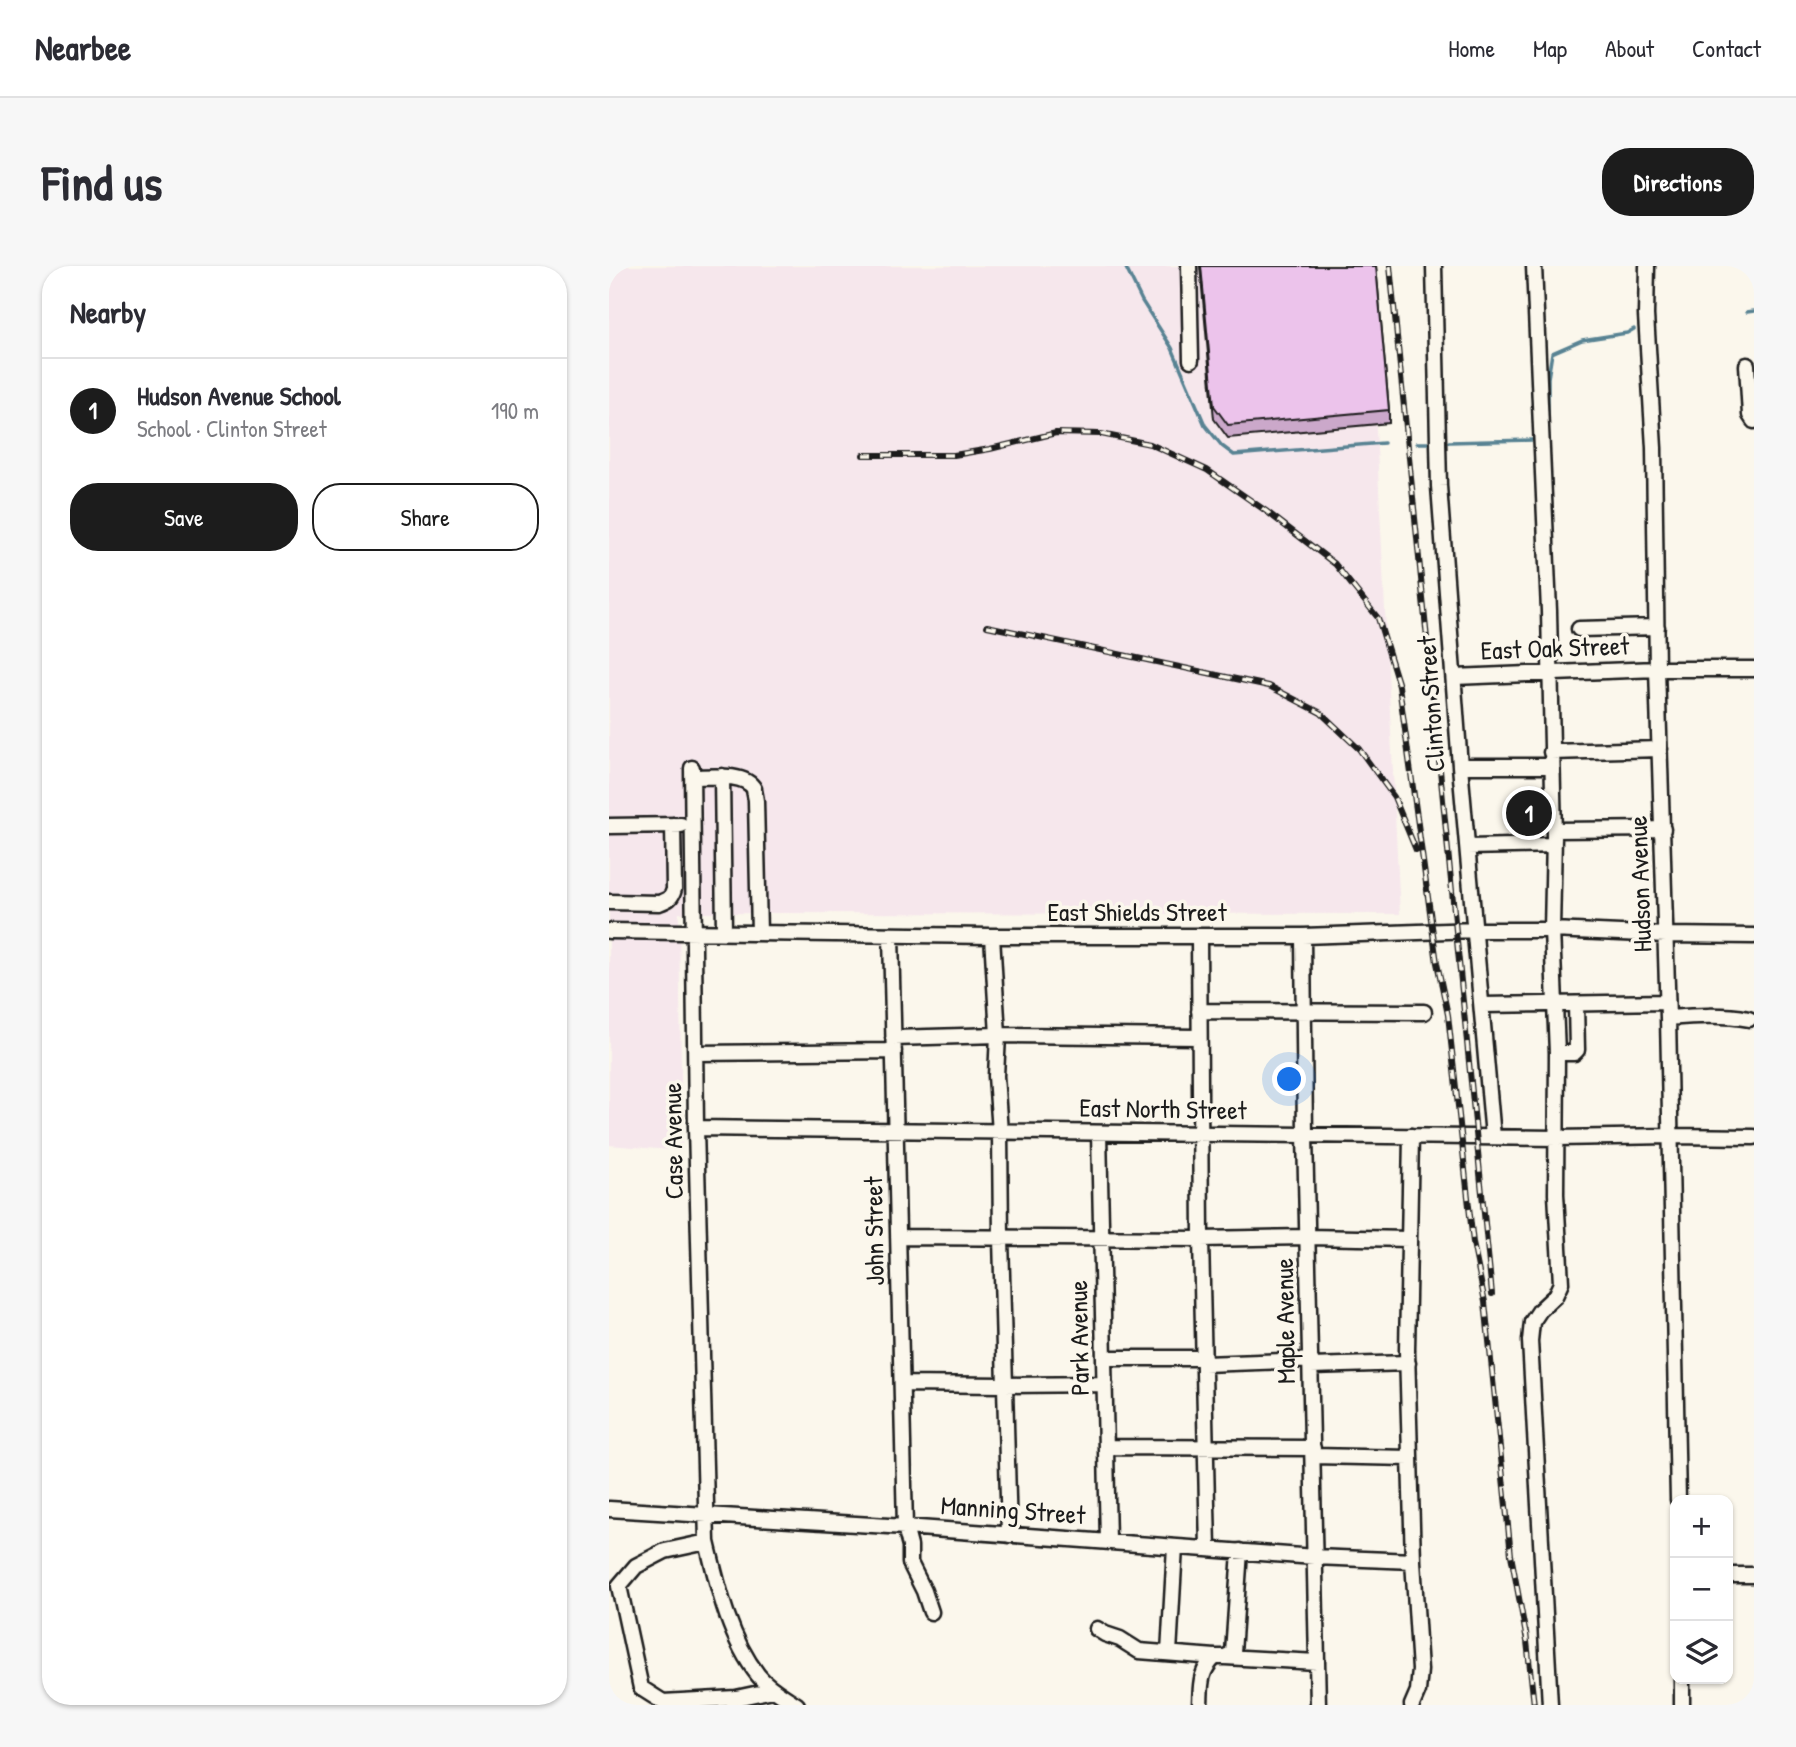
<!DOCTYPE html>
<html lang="en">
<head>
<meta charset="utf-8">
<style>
  body { margin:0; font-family:"Patrick Hand",sans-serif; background:#f7f7f7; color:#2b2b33 }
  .controls { position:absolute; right:21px; bottom:21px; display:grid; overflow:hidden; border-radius:14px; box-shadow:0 2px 5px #0004 }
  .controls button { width:63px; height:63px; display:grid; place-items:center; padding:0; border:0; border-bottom:2px solid #e1e1e2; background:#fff; color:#2b2b33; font:35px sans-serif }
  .you { position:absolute; left:681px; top:814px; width:24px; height:24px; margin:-18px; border:5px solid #fff; border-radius:50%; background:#1a73e8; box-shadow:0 0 0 10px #1a73e833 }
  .badge { display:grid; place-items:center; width:46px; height:46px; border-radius:50%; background:#1c1c1c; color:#fff; font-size:23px; font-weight:700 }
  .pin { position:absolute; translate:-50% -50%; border:4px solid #fff; box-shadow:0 2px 7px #0006 }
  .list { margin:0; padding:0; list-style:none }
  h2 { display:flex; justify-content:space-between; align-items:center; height:91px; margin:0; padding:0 28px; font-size:30px }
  h2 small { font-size:23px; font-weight:400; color:#7c7c81 }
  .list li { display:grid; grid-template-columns:46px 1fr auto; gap:21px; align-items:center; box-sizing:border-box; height:105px; padding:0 28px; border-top:2px solid #e1e1e2 }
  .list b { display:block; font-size:26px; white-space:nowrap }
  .list p { margin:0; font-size:23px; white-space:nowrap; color:#7c7c81 }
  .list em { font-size:23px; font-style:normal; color:#7c7c81 }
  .actions { display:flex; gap:14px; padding:21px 28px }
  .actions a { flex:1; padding:16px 0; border:2px solid #1c1c1c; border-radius:28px; text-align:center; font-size:24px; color:#1c1c1c }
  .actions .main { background:#1c1c1c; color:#fff }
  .icon { flex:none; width:38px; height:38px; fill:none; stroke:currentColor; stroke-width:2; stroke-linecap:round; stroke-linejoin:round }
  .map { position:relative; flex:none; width:1145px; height:1439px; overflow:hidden; border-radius:28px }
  header { display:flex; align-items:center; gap:42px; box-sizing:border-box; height:98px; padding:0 35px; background:#fff; border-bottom:2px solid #e1e1e2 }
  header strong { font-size:33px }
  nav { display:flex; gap:38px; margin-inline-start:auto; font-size:24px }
  .intro { display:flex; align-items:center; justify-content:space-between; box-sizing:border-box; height:168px; padding:0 42px }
  h1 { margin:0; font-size:49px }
  .button { padding:18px 32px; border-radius:28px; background:#1c1c1c; color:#fff; font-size:24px; font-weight:700 }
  main { display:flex; gap:42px; padding:0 42px }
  aside { flex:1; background:#fff; border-radius:28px; box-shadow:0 2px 5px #0004 }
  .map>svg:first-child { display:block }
  .built { fill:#f6e7ec }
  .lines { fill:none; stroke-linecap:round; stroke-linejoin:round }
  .stream { stroke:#598393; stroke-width:3.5 }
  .minor-casing { stroke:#1c1c1c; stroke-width:19 }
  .minor { stroke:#fbf7ec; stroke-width:14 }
  .rail-casing { stroke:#1c1c1c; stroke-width:6 }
  .rail { stroke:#fbf7ec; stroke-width:3.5; stroke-dasharray:10; stroke-linecap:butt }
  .wall { fill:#cba8ca; stroke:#1c1c1c; stroke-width:2 }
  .building { fill:#ecc3eb; stroke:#1c1c1c; stroke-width:2 }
  .labels { text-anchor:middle; stroke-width:7; stroke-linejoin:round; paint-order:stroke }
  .street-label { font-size:26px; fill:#1c1c1c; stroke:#fbf7ec }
</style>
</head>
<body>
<header>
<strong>Nearbee</strong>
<nav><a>Home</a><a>Map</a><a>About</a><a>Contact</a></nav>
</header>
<div class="intro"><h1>Find us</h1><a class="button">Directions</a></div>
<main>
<aside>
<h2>Nearby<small></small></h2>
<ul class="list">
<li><span class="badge">1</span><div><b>Hudson Avenue School</b><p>School · Clinton Street</p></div><em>190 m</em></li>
</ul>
<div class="actions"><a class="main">Save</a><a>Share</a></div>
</aside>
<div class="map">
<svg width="1145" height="1439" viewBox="0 0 1145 1439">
  <rect width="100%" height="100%" fill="#fbf7ec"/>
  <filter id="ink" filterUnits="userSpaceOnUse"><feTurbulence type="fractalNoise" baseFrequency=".0143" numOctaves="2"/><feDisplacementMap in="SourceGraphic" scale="14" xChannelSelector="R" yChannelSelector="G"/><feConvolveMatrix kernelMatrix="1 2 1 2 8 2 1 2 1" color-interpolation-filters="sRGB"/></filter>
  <g filter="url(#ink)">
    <!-- built -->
    <path class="built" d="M0 0H759L791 648 70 647 73 885 0 879Z"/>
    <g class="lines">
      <!-- stream -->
      <path class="stream" d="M516 0 533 35 563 82 596 159 613 180 625 189 775 177
        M1138 46 1145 45
        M939 159V112L943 87 973 74 1018 67 1025 63
        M840 176 923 174
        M808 177H822"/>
      <defs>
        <path id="minor" d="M580 0 582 94
          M825 0 830 220 851 500 884 871
          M925 0 940 345 945 571 943 664 948 787 947 928 952 1017 946 1030 931 1044 923 1056 921 1075 941 1439
          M1038 0 1037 49 1045 182 1048 403 1059 752 1069 1234
          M1138 99 1141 149 1145 155
          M970 363 1048 361
          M845 411 1048 403H1145
          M942 486 1051 483
          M851 500H943
          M83 502 87 862 98 1276C109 1321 120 1372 149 1409 159 1422 175 1430 188 1439
          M113 510 115 666
          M83 511C100 511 136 506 145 523 145 525 147 533 147 535L150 667
          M0 560 72 559
          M945 564 1054 563
          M859 581 945 579
          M0 636 50 637C59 634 63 632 65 623L64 559
          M0 665 383 670H694L867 664H943L1057 669 1145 670
          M282 669 296 1261 301 1280V1297L315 1325 322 1346
          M383 670 389 769 387 810 391 866 392 972 400 1269
          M590 670 592 973 599 1283
          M694 670 696 869 709 1439
          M873 739 1058 736
          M590 745 815 746
          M1059 752C1085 750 1114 748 1140 753
          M284 772 389 769 590 771
          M87 787 285 785
          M948 787H965L968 784 967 738
          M87 862 948 872 1061 870 1145 871
          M490 867 499 1275
          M802 870 798 1085 804 1295 811 1404 809 1425 803 1439
          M289 971 592 973 699 971 800 973
          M495 1092H595
          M595 1098 702 1094
          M702 1100 799 1097
          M293 1118 395 1119 496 1118
          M497 1181 704 1182
          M704 1190 801 1192
          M0 1243 296 1261 706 1291 804 1295
          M98 1276 56 1285 27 1300 10 1320 32 1422 54 1436 127 1432 164 1424
          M1119 1309H1145
          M488 1363 496 1368 511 1373 530 1385 606 1391H616L624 1387 631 1285
          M560 1387 566 1281
          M616 1391 708 1396
          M1073 1413V1439
          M591 1439C592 1419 590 1406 606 1391"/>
      </defs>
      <!-- minor casing -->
      <use href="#minor" class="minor-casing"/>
      <!-- minor -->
      <use href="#minor" class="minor"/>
      <defs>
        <path id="rail" d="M781 0 883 1028
          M254 189H345L381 183 447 167 492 168 541 178 598 204 657 245 726 298 769 352 790 420 828 697 839 749 864 977 876 1036 902 1289 918 1375
          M378 360 660 420 712 447 750 483 785 531 807 584
          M917 1366 925 1439"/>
      </defs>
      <!-- rail casing -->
      <use href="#rail" class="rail-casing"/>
      <!-- rail -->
      <use href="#rail" class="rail"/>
    </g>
    <!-- wall -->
    <path class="wall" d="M591 0H767L780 144V157L619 172 605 153Z"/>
    <!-- building -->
    <path class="building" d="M592 0H767L780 144 619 159 605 140Z"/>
  </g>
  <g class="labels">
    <!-- street labels -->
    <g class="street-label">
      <text transform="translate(946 382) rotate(-2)" y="9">East Oak Street</text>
      <text transform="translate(822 438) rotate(-94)" y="9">Clinton Street</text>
      <text transform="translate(1031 618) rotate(-92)" y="9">Hudson Avenue</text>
      <text x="528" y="655">East Shields Street</text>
      <text transform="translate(554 843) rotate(1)" y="9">East North Street</text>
      <text transform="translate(64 875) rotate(-91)" y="9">Case Avenue</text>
      <text transform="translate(265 965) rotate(-91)" y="9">John Street</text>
      <text transform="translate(676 1055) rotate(-91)" y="9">Maple Avenue</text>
      <text transform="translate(470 1072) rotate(-91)" y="9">Park Avenue</text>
      <text transform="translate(404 1244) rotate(4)" y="9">Manning Street</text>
    </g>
  </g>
</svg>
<div class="controls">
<button>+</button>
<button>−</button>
<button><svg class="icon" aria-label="layers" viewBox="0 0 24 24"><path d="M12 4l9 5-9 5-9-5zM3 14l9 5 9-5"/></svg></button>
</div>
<div class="you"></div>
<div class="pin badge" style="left:920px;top:547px">1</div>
</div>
</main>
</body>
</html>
